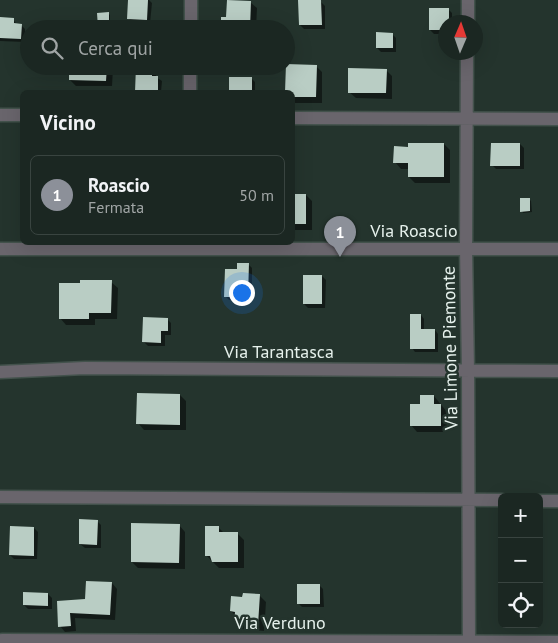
<!DOCTYPE html>
<html lang="it">
<head>
<meta charset="utf-8">
<style>
  body { margin:0; font-family:"PT Sans",sans-serif; background:#242f2a; color:#f1f3f6 }
  .controls { position:absolute; right:15px; bottom:15px; display:grid; overflow:hidden; border-radius:8px; box-shadow:0 5px 20px #0002 }
  .controls button { width:45px; height:45px; display:grid; place-items:center; padding:0; border:0; border-bottom:1px solid #394440; background:#1b2722; color:#f1f3f6; font:25px sans-serif }
  .compass { position:absolute; left:438px; top:15px; width:45px; height:45px; border-radius:50%; background:#1b2722; box-shadow:0 5px 20px #0002; rotate:2deg }
  .you { position:absolute; left:241px; top:292px; width:18px; height:18px; margin:-12px; border:4px solid #fff; border-radius:50%; background:#1a73e8; box-shadow:0 0 0 8px #1a73e833 }
  .badge { display:grid; place-items:center; width:32px; height:32px; border-radius:50%; background:#8c9099; color:#fff; font-size:16px; font-weight:700 }
  .pin { position:absolute; translate:-50% -41px; filter:drop-shadow(0 1px 2px #0008) }
  .pin::after { content:''; position:absolute; top:26px; width:18px; height:15px; background:inherit; clip-path:polygon(0 0,100% 0,50% 100%) }
  .list { margin:0; padding:0; list-style:none }
  h2 { display:flex; justify-content:space-between; align-items:center; height:65px; margin:0; padding:0 20px; font-size:21px }
  h2 small { font-size:16px; font-weight:400; color:#a0a5a5 }
  .list li { display:grid; grid-template-columns:32px 1fr auto; gap:15px; align-items:center; box-sizing:border-box; height:80px; margin:0 10px 10px; padding:0 10px; border:1px solid #394440; border-radius:8px }
  .list b { display:block; font-size:19px; white-space:nowrap }
  .list p { margin:0; font-size:16px; white-space:nowrap; color:#a0a5a5 }
  .list em { font-size:16px; font-style:normal; color:#a0a5a5 }
  .icon { flex:none; width:28px; height:28px; fill:none; stroke:currentColor; stroke-width:2; stroke-linecap:round; stroke-linejoin:round }
  .map { position:relative; flex:none; width:558px; height:643px; overflow:hidden }
  .search { position:absolute; background:#1b2722; box-shadow:0 5px 20px #0002; left:20px; top:20px; width:275px; height:55px; display:flex; align-items:center; gap:12px; box-sizing:border-box; padding:0 18px; border-radius:28px; color:#a0a5a5; font-size:19px }
  .panel { position:absolute; background:#1b2722; box-shadow:0 5px 20px #0002; left:20px; top:90px; width:275px; height:155px; border-radius:8px }
  .map>svg:first-child { display:block }
  .shadow { fill:#0007 }
  .building { fill:#b9cdc4 }
  .lines { fill:none; stroke-linecap:round; stroke-linejoin:round }
  .minor-casing { stroke:#43524c; stroke-width:15 }
  .minor { stroke:#69656c; stroke-width:12 }
  .labels { text-anchor:middle; stroke-width:5; stroke-linejoin:round; paint-order:stroke }
  .street-label { font-size:18px; fill:#e6f1ec; stroke:#24342d }
</style>
</head>
<body>
<div class="map">
<svg width="558" height="643" viewBox="0 0 558 643">
  <rect width="100%" height="100%" fill="#24342d"/>
  <!-- shadow -->
  <path class="shadow" d="M129 0H149L152 3 150 23 132 22 128 18Z
    M250 2 257 8 256 29H222L228 19Z
    M321 2 325 6V29H304L300 25Z
    M448 9 452 13V22H446V34H434L430 30Z
    M108 13 110 15V28L101 29 99 27Z
    M0 18 13 19 17 25H21L25 29V42L0 41Z
    M392 34 396 38V52H381L377 48Z
    M287 65 316 66 322 72V103H292V92H286Z
    M70 66H110L113 68 112 86H76L70 80Z
    M137 66H156V77L162 81 161 92H137Z
    M386 70 392 76V99L356 98 349 92Z
    M230 78H251L255 82V92H230Z
    M444 144 450 150V183H415L409 177V169H401L395 162 409 148Z
    M520 144 524 148V169H496L492 165Z
    M292 195H306L312 201V230H292Z
    M529 199 531 201 532 212 523 213 522 211Z
    M248 264 252 268V301L229 300 225 296 238 270Z
    M322 276 326 280 325 308H308L304 304Z
    M111 282 118 288 117 319H95V325H66L60 318Z
    M421 315 424 319V330H435L438 334V352H415L412 348Z
    M167 319 171 323V335H165V346H148L144 342Z
    M180 395 186 401V430H144L138 423Z
    M434 396 447 412V432H417L411 425 421 405Z
    M97 521 101 525V548H85L80 544Z
    M179 525 185 532V569L138 568 132 562Z
    M218 527 225 534 237 533 244 540V568H219L206 555Z
    M34 528 38 532 37 559H14L10 555Z
    M112 583 117 589 115 620 75 618 76 631 65 632 60 626 58 603 86 601Z
    M319 585 323 589 324 607H302L298 603Z
    M48 594 52 598V609H28L24 605Z
    M260 596 266 602 264 631 242 629 235 623 236 616 231 611 243 598Z"/>
  <!-- building -->
  <path class="building" d="M128 0H148L147 20 127 19Z
    M227 0 251 1 250 29H221V17H226Z
    M298 0H321L322 25H299Z
    M429 8H449V22H446V30H429Z
    M109 12V27L98 28 97 13Z
    M0 17 14 18V23L22 24 21 39 0 38Z
    M376 32 393 33V48H376Z
    M286 64 317 65 316 97H292V92H285Z
    M69 66H107L106 81 69 80Z
    M136 66H152V76H158V92H135Z
    M348 68 387 69 386 93H348Z
    M229 77H252V92H229Z
    M408 143H444V177H408V163H393L394 146 408 147Z
    M491 143H520V166H490Z
    M292 194H306V224H292Z
    M520 198H530V211L520 212Z
    M237 263H249L248 297H224L225 269H237Z
    M303 275H322V304H303Z
    M80 280H112L111 313H89V319H59V283H80Z
    M410 314H421V329H435V349H410Z
    M143 317 168 318V331H161V343L142 342Z
    M137 393 180 394V425L136 424Z
    M420 395H434V404H441V426H410V404H420Z
    M79 519 98 520 97 545 79 544Z
    M131 523 180 524 179 563 131 562Z
    M10 526 34 527V556L9 555Z
    M205 526H219V532H238V562H212L210 556H205Z
    M86 581 112 582 110 615 70 613 71 626 58 627 57 601 85 599Z
    M297 584H320V604H297Z
    M23 592 48 593V606L23 605Z
    M243 593 260 594 258 625 234 623 235 612 230 611 231 596 242 597Z"/>
  <g class="lines">
    <defs>
      <path id="minor" d="M468 22V0
        M191 29V0
        M467 52 466 248 468 370 469 643
        M190 92V66
        M0 115H22
        M292 118 558 119
        M0 249H558
        M0 372 85 368 558 371
        M1 497 502 500
        M539 501H558
        M2 640 558 642"/>
    </defs>
    <!-- minor casing -->
    <use href="#minor" class="minor-casing"/>
    <!-- minor -->
    <use href="#minor" class="minor"/>
  </g>
  <g class="labels">
    <!-- street labels -->
    <g class="street-label">
      <text x="414" y="237">Via Roascio</text>
      <text transform="translate(450 348) rotate(-91)" y="6">Via Limone Piemonte</text>
      <text x="279" y="358">Via Tarantasca</text>
      <text x="280" y="629">Via Verduno</text>
    </g>
  </g>
</svg>
<div class="controls">
<button>+</button>
<button>−</button>
<button><svg class="icon" aria-label="locate" viewBox="0 0 24 24"><circle cx="12" cy="12" r="6"/><path d="M12 2v4M12 18v4M2 12h4M18 12h4"/></svg></button>
</div>
<svg class="compass" viewBox="-18 -18 36 36"><path d="M0-13l5 13h-10z" fill="#e53935"/><path d="M0 13l5-13h-10z" fill="#a0a5a5"/></svg>
<div class="you"></div>
<div class="pin badge" style="left:340px;top:257px">1</div>
<div class="search"><svg class="icon" aria-label="search" viewBox="0 0 24 24"><circle cx="10" cy="10" r="6"/><path d="M15 15l6 6"/></svg>Cerca qui</div>
<section class="panel">
<h2>Vicino<small></small></h2>
<ul class="list">
<li><span class="badge">1</span><div><b>Roascio</b><p>Fermata</p></div><em>50 m</em></li>
</ul>
</section>
</div>
</body>
</html>
